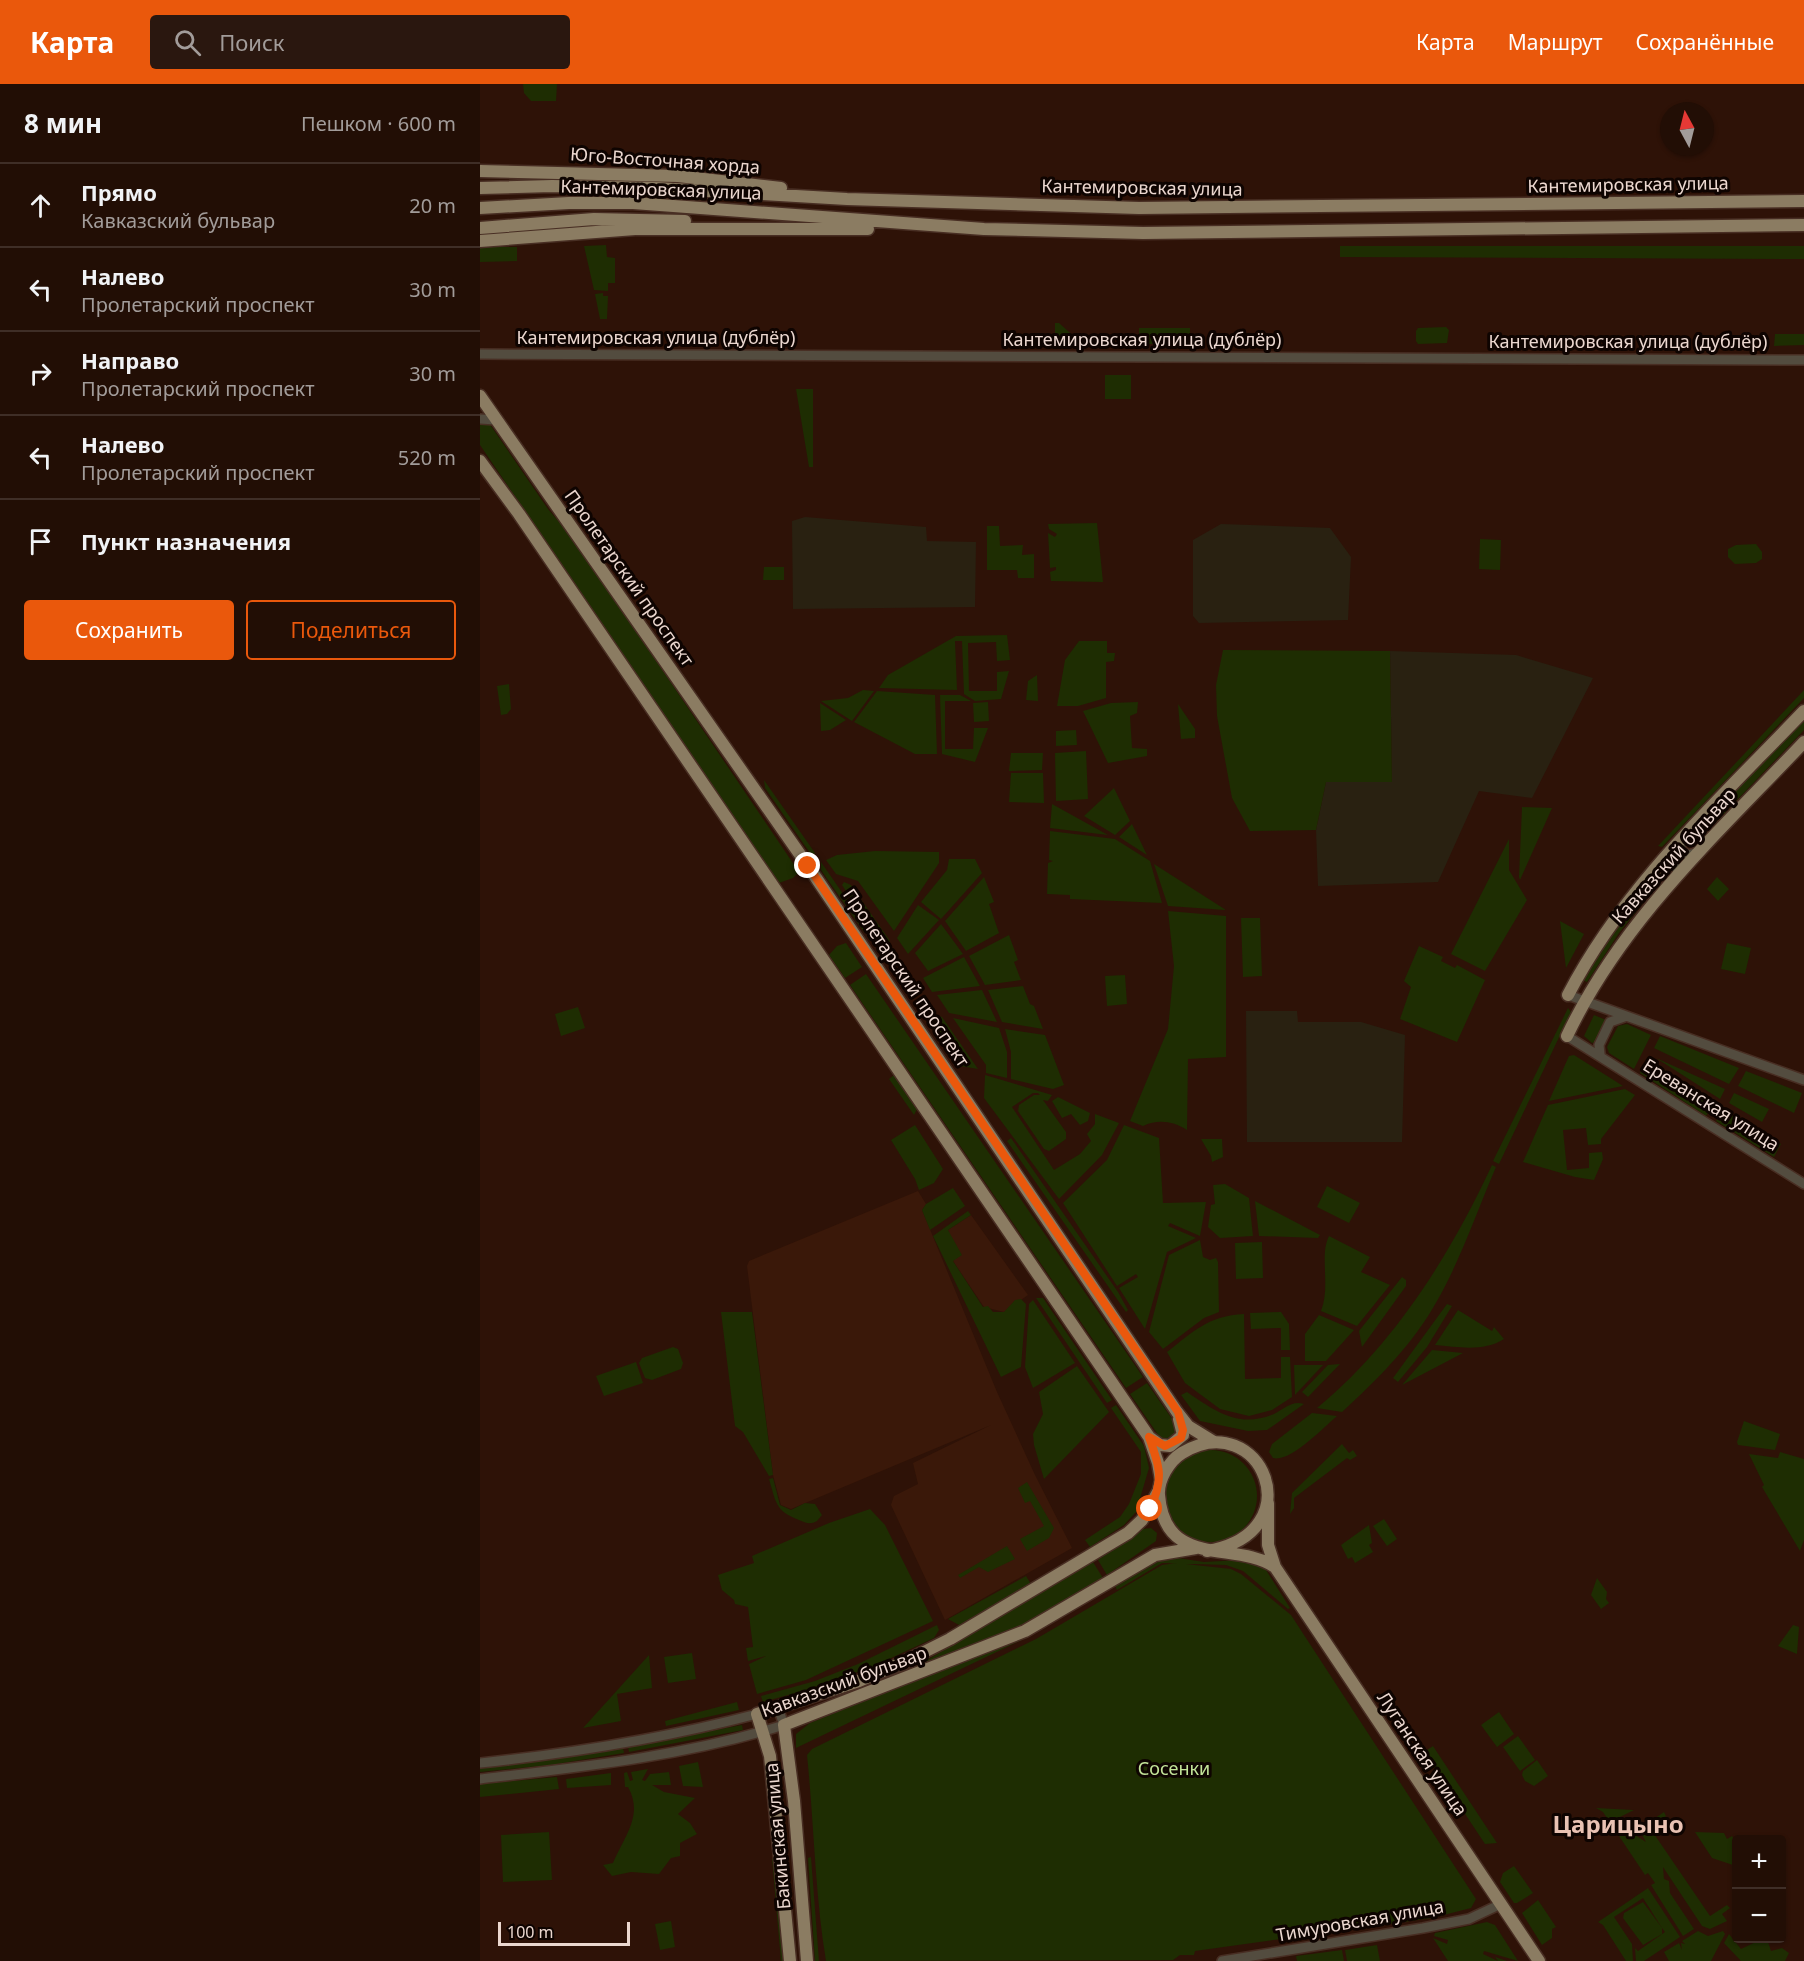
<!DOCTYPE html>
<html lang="ru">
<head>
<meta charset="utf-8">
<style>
  body { margin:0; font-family:"Noto Sans",sans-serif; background:#2a170f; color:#f1f3f6 }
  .controls { position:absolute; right:18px; bottom:18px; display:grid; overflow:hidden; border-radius:6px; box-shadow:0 2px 4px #0004 }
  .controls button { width:54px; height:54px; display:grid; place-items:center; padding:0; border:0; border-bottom:2px solid #3f2e27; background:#220e05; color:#f1f3f6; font:30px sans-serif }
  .compass { position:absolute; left:1180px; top:18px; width:54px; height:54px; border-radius:50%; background:#220e05; box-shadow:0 2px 4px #0004; rotate:353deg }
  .scale { position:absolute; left:18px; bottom:15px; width:132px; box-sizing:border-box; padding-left:6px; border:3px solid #ebd7cf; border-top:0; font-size:16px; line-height:21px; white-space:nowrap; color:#ebd7cf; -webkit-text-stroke:4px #0e0401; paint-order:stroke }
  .stop { position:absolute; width:18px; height:18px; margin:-14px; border:4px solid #ea580c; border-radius:50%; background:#fff }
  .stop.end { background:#ea580c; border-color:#fff; box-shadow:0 2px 6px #0008 }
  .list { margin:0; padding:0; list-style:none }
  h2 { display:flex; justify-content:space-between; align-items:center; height:78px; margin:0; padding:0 24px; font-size:26px }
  h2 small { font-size:20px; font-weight:400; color:#a29c9a }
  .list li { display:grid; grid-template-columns:39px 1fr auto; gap:18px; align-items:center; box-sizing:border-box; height:84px; padding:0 24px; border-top:2px solid #3f2e27 }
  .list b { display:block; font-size:22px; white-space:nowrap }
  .list p { margin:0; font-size:20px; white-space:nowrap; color:#a29c9a }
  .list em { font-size:20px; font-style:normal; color:#a29c9a }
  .actions { display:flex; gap:12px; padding:18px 24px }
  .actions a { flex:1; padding:14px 0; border:2px solid #ea580c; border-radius:6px; text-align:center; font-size:21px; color:#ea580c }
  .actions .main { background:#ea580c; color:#fff }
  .icon { flex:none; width:33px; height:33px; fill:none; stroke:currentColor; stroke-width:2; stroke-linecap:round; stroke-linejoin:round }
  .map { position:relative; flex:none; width:1324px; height:1877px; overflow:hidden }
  header { display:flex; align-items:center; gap:36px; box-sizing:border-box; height:84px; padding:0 30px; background:#ea580c; color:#fff }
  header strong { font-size:28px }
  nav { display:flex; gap:33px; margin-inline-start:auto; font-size:21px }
  .search { width:420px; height:54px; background:#2a170f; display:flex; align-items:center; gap:15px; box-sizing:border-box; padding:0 21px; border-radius:6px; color:#a29c9a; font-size:22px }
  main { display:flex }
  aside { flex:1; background:#220e05 }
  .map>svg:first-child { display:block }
  .built { fill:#3a1809 }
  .education { fill:#292111 }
  .green { fill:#1e2d02 }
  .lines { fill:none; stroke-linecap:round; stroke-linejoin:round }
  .minor-casing { stroke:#482e23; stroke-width:12 }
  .major-casing { stroke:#482e23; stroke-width:15 }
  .minor { stroke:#534c3f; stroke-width:9 }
  .major { stroke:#8b7c62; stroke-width:12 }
  .route { stroke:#ea580c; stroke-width:8 }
  .labels { text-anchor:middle; stroke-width:6; stroke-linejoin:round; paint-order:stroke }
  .street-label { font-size:18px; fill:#ebd7cf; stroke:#0e0401 }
  .park-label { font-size:18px; fill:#c3e499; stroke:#0e0401 }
  .district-label { font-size:24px; font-weight:bold; fill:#e9c2b3; stroke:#0e0401 }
</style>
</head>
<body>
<header>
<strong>Карта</strong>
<div class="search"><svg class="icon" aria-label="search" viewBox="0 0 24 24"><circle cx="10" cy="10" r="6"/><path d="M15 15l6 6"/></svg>Поиск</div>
<nav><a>Карта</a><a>Маршрут</a><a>Сохранённые</a></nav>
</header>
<main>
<aside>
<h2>8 мин<small>Пешком · 600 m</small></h2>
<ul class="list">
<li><svg class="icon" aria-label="ahead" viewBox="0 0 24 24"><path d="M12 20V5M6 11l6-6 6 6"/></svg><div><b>Прямо</b><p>Кавказский бульвар</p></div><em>20 m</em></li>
<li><svg class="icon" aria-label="left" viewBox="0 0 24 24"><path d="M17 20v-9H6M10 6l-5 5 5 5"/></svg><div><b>Налево</b><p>Пролетарский проспект</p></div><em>30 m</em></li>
<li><svg class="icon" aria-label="right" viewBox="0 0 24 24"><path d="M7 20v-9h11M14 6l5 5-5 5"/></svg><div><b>Направо</b><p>Пролетарский проспект</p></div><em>30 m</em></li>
<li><svg class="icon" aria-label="left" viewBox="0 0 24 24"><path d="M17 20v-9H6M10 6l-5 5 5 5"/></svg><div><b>Налево</b><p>Пролетарский проспект</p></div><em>520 m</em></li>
<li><svg class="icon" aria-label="arrive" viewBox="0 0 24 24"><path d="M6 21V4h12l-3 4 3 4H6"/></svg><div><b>Пункт назначения</b></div></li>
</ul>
<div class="actions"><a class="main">Сохранить</a><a>Поделиться</a></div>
</aside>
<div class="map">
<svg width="1324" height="1877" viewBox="0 0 1324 1877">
  <rect width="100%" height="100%" fill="#2e1207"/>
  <!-- built -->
  <path class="built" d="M438 1107 446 1120 442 1126 517 1308 555 1391 592 1464 465 1536 411 1421 414 1412 438 1400 433 1379 511 1341 311 1425 301 1421 293 1391 267 1182 269 1177Z
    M491 1131 548 1211 524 1228 504 1223 473 1177 468 1146Z"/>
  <!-- education -->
  <path class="education" d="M325 433 446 443 447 457 496 458 495 523 313 525 312 437Z
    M741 440 850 444 871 473 868 536 719 539 713 532V456Z
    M910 567 1036 571 1113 594 1052 714 999 707 958 798 838 802 836 746 846 698H912Z
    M766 927H817L818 938H881L925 951 922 1058H767Z"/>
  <!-- green -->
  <path class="green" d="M43 0H77L76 17H51L44 9Z
    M126 161 127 173 135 174V199H128V207L114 206 104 162Z
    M860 162H1324V175L860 173Z
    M0 163H37V177L0 178Z
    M123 209V212H128L127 235H120L115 210Z
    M575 239H579L607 264H575Z
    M966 243 969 246 967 259 938 260 936 257V247L938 244Z
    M659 244H710V260H659Z
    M1295 250H1324V261L1294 262Z
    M625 291H651V315H625Z
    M316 305H333V383H329Z
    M9 339 68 425 93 454 319 788 313 794 299 799 0 361V340Z
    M617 439 623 498 571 497 570 488 576 486V483L570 484 568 449 575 453 577 450 569 445 568 440Z
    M507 442H519L520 462 543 461 542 471 554 470V494H538L537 486H507Z
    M1000 455 1021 456 1020 486 999 485Z
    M1276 460 1282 468V475L1276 479 1255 480 1248 473V465L1256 461Z
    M284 483H304V496H283Z
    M527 551 530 576 517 577 516 558 488 559 489 607H517V588L529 587 521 615 495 617 484 610 482 557H475L477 606 399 604 408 591 476 552Z
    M599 557H627V569H635L634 577 626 578V614L598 622H577L585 576Z
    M743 566 910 567 912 698H846L836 746 770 747 752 714 737 632 736 601Z
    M557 591 558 617 546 616 548 597Z
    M29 600 31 625 27 630 21 631 17 602Z
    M383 606 394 607 372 637 341 617 368 614Z
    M1324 606V614L1182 763 1178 762Z
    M397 607 455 611 457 670H435L374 638Z
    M460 611H480L491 617H465V665H493L494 644H508L495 678 462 670Z
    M508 618 509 637 494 638 493 619Z
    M658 618 657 629 650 632 652 664 667 665V672L628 679 603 627 631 619Z
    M340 619 366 636 350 646 341 647Z
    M698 620 715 645V654L701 655Z
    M1324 636V646L1213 762H1208L1207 755Z
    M596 646 597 661 576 662V647Z
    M606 667 608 715 576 717 575 669Z
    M531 669H563L562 686 529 687Z
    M531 689H563L564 719 529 718Z
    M284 696 335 769 334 770 330 769 285 704Z
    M634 704 650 737 635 751 604 732Z
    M572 720 628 751 570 744Z
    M1042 723 1072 724 1040 796 1039 793Z
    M652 740 667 771 639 753Z
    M570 747 635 755 670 777 682 819 590 815V811L567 810 568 779 573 777 569 776Z
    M1029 755V786L1047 816 1005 887 971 870Z
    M395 767 459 768V779L414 847 378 797 356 790 346 776 357 771Z
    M469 775H495L502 789 461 835 441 818 467 786Z
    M341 778 388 846 384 848 341 786Z
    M674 780 746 826 688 822Z
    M1187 781 1191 784 1139 849 1107 898 1102 896 1159 812Z
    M504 793 514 818 509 820 519 849 486 867 465 837Z
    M1237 793 1249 805 1238 817 1227 805Z
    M364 798 371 801 410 857 404 865 362 801Z
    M438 821 459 836 428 870 417 854Z
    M688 827 746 832V973L708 975 707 1046C693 1037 678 1035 663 1042L650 1037 688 945 694 882Z
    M761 834H780L782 892 763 893Z
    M1080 837 1104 850 1086 884Z
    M461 840 483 870 448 887 435 869Z
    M529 851 538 876 534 878 541 896 505 901 489 872Z
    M366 859 382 883 365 894 349 871 357 862Z
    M1247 859 1271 864 1265 890 1241 885Z
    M939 862 963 873 961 877 975 884 977 881 1005 896 977 958 920 935 931 903 924 897Z
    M484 873 500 902 452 908 443 894Z
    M386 890 663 1293 646 1304 370 901Z
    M645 891 647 920 627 922 625 892Z
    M543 902 550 920 554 922 563 945 522 938 508 906Z
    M502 906 517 938 469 929 457 911Z
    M98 923 105 944 81 952 75 930Z
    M1088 924 1091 928 1019 1080 1013 1077Z
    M448 929 462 933 498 985 480 982Z
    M1114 931 1126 936 1117 957 1112 959 1104 952Z
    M473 934 519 944 527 968V994L506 989V981Z
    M1147 940 1171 951 1154 985 1129 969 1127 963 1138 942Z
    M525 945 565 951 584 1001 573 1005 531 995V968Z
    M1180 952 1259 984 1249 1000 1174 964Z
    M1094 971 1143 1002 1069 1017 1089 972Z
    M1176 974 1245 1005 1240 1015Z
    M1167 975 1236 1018 1226 1032 1160 989Z
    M1266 987 1322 1009 1314 1029 1258 1002Z
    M414 991 437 1025 434 1031 409 995Z
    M505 991 572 1011 568 1017 563 1016 586 1048V1055L569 1067 564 1065 538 1027 539 1021 554 1011H560L558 1009H553L532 1023 574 1086 600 1070 611 1057 607 1050 615 1040V1030L639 1039 622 1071 579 1115 504 1014Z
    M1145 1005 1155 1011 1121 1055V1060L1108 1061 1106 1044 1083 1046 1087 1086 1109 1084V1069L1122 1068 1123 1075 1114 1096 1095 1093 1043 1078 1068 1021Z
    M1254 1009 1289 1025 1282 1038 1249 1019Z
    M578 1013 610 1029 608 1037 600 1041 591 1030 582 1034 572 1017Z
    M1243 1026 1301 1060 1294 1073 1236 1037Z
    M435 1041 463 1085 454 1099 439 1106 435 1095 411 1056Z
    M644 1041 679 1054 683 1119 726 1118 720 1152 690 1139 688 1142 716 1154 687 1168 665 1245 639 1204 658 1193 656 1190 637 1202 583 1119 627 1076Z
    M531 1054 638 1208 648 1226 646 1228 527 1057Z
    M721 1055H742L743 1073 732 1078 731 1072Z
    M1012 1081 1016 1083C997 1127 981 1175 957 1217 934 1259 897 1296 862 1328L837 1324C914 1261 970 1171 1012 1081Z
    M745 1100 769 1114 773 1152 740 1154 728 1143 731 1121 735 1120 733 1101Z
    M847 1102 880 1119 869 1139 837 1123Z
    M473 1104 485 1122 450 1146 442 1126 446 1120Z
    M775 1117 840 1151 838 1154 779 1152Z
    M488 1127 491 1131 468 1146 482 1171 473 1177 503 1223 508 1222 513 1228H524L535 1216 541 1215 546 1220 541 1283 521 1293 453 1152Z
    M849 1152 890 1173 881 1188 910 1201 877 1242 841 1227C851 1201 839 1172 849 1152Z
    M720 1156 723 1173 730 1176 736 1174 738 1178 739 1228 724 1234 683 1265 669 1248 689 1171Z
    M782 1158 783 1194 756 1195 755 1159Z
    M922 1193 926 1196V1202L882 1263 879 1247Z
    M556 1214H563L632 1316 627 1319Z
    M553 1216 595 1279 553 1304 545 1283 549 1220Z
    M967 1220 972 1222 947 1263 918 1298 913 1294Z
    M978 1226 1012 1247 1014 1243 1024 1255C1004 1268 978 1263 955 1261Z
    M241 1228H272L293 1391 289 1392 263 1348 255 1342Z
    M801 1228 809 1240 810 1266H801V1244L771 1245 770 1229Z
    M764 1230 765 1295 801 1294V1273H810L812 1313 792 1326 769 1332 740 1325 705 1299 687 1268C714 1247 728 1232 764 1230Z
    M839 1231 874 1246 846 1277H825V1250Z
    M193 1263 198 1265 203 1279 201 1285 172 1296 165 1294 159 1279 162 1274Z
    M952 1266 983 1269 922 1301Z
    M156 1278 163 1299 124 1312 116 1292Z
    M860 1280 828 1313 822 1308 848 1281Z
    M814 1281H843L815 1311Z
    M597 1282 629 1328 564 1395 554 1361 553 1350 563 1330 559 1308Z
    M667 1299 699 1345 700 1349 689 1359 681 1355 650 1310Z
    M707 1308C735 1327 759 1345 794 1330 804 1325 812 1316 824 1320L787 1346 768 1347 720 1337 701 1311Z
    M636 1321 664 1362 669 1384 656 1428 644 1441 610 1463 605 1456 640 1433 649 1420 661 1390V1368L631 1324Z
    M832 1329 857 1332C844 1343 810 1379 793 1374L789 1368 792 1360Z
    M1264 1337 1300 1350 1295 1366 1258 1361 1257 1358Z
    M862 1360 869 1369 873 1366 877 1372 870 1376 867 1374 814 1414V1424L810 1430 812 1409Z
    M685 1412a46 46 0 1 1 92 0a46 46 0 1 1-92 0Z
    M1300 1368 1324 1375V1456L1320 1467 1282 1403 1284 1401 1269 1370 1298 1374Z
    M293 1394 300 1421 311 1426 325 1419 335 1420 342 1431 337 1437C330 1441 326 1439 319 1436 295 1427 296 1418 289 1395Z
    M547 1398 574 1444 569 1454 547 1467 540 1455 564 1442 550 1417 545 1419 538 1404Z
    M390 1425 405 1441 453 1537 326 1596 277 1610 269 1580 286 1572 268 1577 266 1564 273 1563 268 1523 255 1520 254 1516 242 1506 238 1491 274 1479 272 1472 349 1439Z
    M904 1435 917 1455 907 1462 893 1442Z
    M889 1441 892 1459 889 1461 893 1468 875 1479 872 1473 868 1475 861 1461Z
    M671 1444 677 1449 676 1457 627 1491 618 1476 662 1445Z
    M527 1462 535 1475 508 1488 499 1483 480 1494 478 1491Z
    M698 1474 724 1478 760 1476 779 1481 786 1486 810 1524 808 1525 763 1487 746 1481 682 1479 637 1506 635 1502 678 1476Z
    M613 1478 623 1494 543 1541 506 1559 427 1588Z
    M697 1479 751 1485 761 1490 811 1531 996 1815 991 1824 952 1834 715 1867 714 1871H700L693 1876 346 1877C335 1811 334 1739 327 1671L332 1665 556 1555 682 1481Z
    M546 1492 551 1500 479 1541 468 1535Z
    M1117 1494 1127 1508 1126 1515 1129 1519 1121 1525 1111 1511Z
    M457 1541 459 1546 454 1554 392 1583 326 1606 283 1618 281 1612 335 1597 378 1580Z
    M1313 1541 1319 1543 1317 1570 1298 1562Z
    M549 1550 550 1552 316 1664V1650L330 1639Z
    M212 1569 216 1595 188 1599 184 1573Z
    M169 1571 172 1604 137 1610 141 1637 103 1644Z
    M257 1618 259 1626 186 1642 185 1637Z
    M1019 1628 1034 1650 1017 1663 1001 1641Z
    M262 1641 263 1646 149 1668 148 1663Z
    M1038 1652 1055 1676 1040 1687 1023 1663Z
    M953 1662 1017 1759 1005 1760 944 1668Z
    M143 1664 144 1669 70 1681 0 1688V1682Z
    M1057 1676 1068 1692 1054 1702 1045 1697 1042 1691 1043 1687Z
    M218 1678 223 1703 203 1702 199 1682Z
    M168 1685 162 1696 165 1697 170 1690 189 1688 191 1701H172L184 1708 215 1714 198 1730 210 1739 217 1750 200 1759V1772L191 1774 179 1790 151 1788 132 1792 123 1781 133 1779C144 1753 164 1731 148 1703H145L144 1689 147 1688 150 1697 153 1696 151 1688Z
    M131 1689V1701L87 1704 86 1695Z
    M77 1693 79 1705 0 1713V1700Z
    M1116 1724 1154 1726 1140 1733 1151 1751H1155L1166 1758 1159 1745 1184 1728 1186 1732 1170 1744 1230 1832 1247 1821 1250 1824 1242 1830 1247 1837 1230 1845 1222 1842 1183 1783 1184 1795 1189 1797 1190 1809 1214 1845 1203 1852 1171 1801 1175 1799 1168 1789 1165 1791 1123 1728Z
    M69 1748 72 1796 23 1798 21 1751Z
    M1215 1748 1244 1749 1247 1755 1252 1752 1256 1759V1774L1253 1776 1256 1782 1232 1774Z
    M331 1773 339 1877H335L328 1774Z
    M296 1774 304 1877H301L292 1775Z
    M1034 1782 1053 1809 1037 1819H1034L1020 1798 1023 1789Z
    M1168 1804 1200 1853 1164 1877H1156L1155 1864 1158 1867 1185 1848 1182 1844V1850L1163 1861 1143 1834 1144 1829 1163 1818 1182 1844 1163 1814 1134 1833 1152 1860 1153 1877H1146L1123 1841 1118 1838Z
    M1058 1816 1076 1843 1072 1845V1854L1062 1861 1042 1829Z
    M191 1837 195 1863 180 1866 175 1840Z
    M1007 1838 1015 1841 1038 1877 1004 1867 1003 1870 1018 1877 1015 1873 1027 1877H968L953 1854 967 1860 968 1856 954 1852 955 1849Z
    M1218 1847 1228 1852 1243 1847 1245 1850 1231 1877H1189L1184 1868 1199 1859 1202 1866 1201 1859 1205 1860 1202 1857Z
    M1249 1850 1261 1865 1282 1855 1288 1858 1291 1867 1302 1864 1309 1869 1305 1877H1261L1244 1859Z
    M897 1861 900 1877H867L865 1866Z
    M862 1866 864 1877H817L816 1872Z"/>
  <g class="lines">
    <defs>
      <path id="minor" d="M0 270 1324 276
        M0 335 16 336
        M1203 755 1200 761 1203 768 1209 771 1218 768
        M1180 781 1186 778 1195 781 1198 788 1195 794
        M1088 911 1324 996
        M1087 952 1324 1100
        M1120 970 1119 961 1130 938 1144 933
        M0 1679C94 1669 186 1654 277 1630
        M0 1695C102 1683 205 1672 304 1641L298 1624
        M742 1877 943 1844 989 1835 1021 1820"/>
      <path id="major" d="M0 87 198 92 301 104
        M0 104 72 102 176 104 367 115 659 124 1324 117
        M0 124 89 119H153L504 145 663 149 1324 141
        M0 144 114 135 205 137
        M0 157 155 145H388
        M0 312 328 782 697 1328 708 1342 734 1358
        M0 377 39 430 669 1353 678 1379 681 1396
        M1088 911C1145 801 1239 716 1324 627
        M1087 952C1142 836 1237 750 1324 658
        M669 1353 680 1361 690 1362 703 1351 699 1335
        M788 1419V1461L795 1483 1059 1877
        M727 1467C835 1449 781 1321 702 1369 689 1377 678 1396 679 1411 685 1486 755 1456 795 1483
        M310 1877 290 1672 277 1630 379 1597 424 1578 470 1555 648 1449 662 1436 678 1408
        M327 1877 314 1717 304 1641 545 1547 675 1471 716 1464"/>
    </defs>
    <!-- minor casing -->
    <use href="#minor" class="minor-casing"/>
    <!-- major casing -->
    <use href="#major" class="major-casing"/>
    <!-- minor -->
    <use href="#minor" class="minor"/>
    <!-- major -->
    <use href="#major" class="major"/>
  </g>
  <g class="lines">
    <!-- route -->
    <path class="route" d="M328 782 698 1328 703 1346 701 1354 685 1362 669 1353C680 1383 684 1395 670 1425"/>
  </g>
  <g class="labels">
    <!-- street labels -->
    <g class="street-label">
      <text transform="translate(185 77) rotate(4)" y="6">Юго-Восточная хорда</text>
      <text transform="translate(1148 101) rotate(-1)" y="6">Кантемировская улица</text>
      <text transform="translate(662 104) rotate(1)" y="6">Кантемировская улица</text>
      <text transform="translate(181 106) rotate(2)" y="6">Кантемировская улица</text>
      <text x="176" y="260">Кантемировская улица (дублёр)</text>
      <text x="662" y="262">Кантемировская улица (дублёр)</text>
      <text x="1148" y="264">Кантемировская улица (дублёр)</text>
      <text transform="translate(149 494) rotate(55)" y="6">Пролетарский проспект</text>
      <text transform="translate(1194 772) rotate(-48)" y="6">Кавказский бульвар</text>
      <text transform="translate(426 894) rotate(56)" y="6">Пролетарский проспект</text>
      <text transform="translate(1231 1021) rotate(32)" y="6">Ереванская улица</text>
      <text transform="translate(364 1598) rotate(-20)" y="6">Кавказский бульвар</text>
      <text transform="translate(942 1670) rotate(56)" y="6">Луганская улица</text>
      <text transform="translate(298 1752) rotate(-95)" y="6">Бакинская улица</text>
      <text transform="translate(880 1837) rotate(-10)" y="6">Тимуровская улица</text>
    </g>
    <!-- park labels -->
    <g class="park-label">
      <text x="694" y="1691">Сосенки</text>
    </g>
    <!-- district labels -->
    <g class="district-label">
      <text x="1138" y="1749">Царицыно</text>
    </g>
  </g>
</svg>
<div class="controls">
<button>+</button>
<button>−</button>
</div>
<svg class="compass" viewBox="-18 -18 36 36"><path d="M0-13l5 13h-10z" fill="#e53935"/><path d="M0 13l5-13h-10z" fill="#a29c9a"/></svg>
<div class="scale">100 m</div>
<div class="stop" style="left:670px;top:1425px"></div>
<div class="stop end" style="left:328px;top:782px"></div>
</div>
</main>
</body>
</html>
